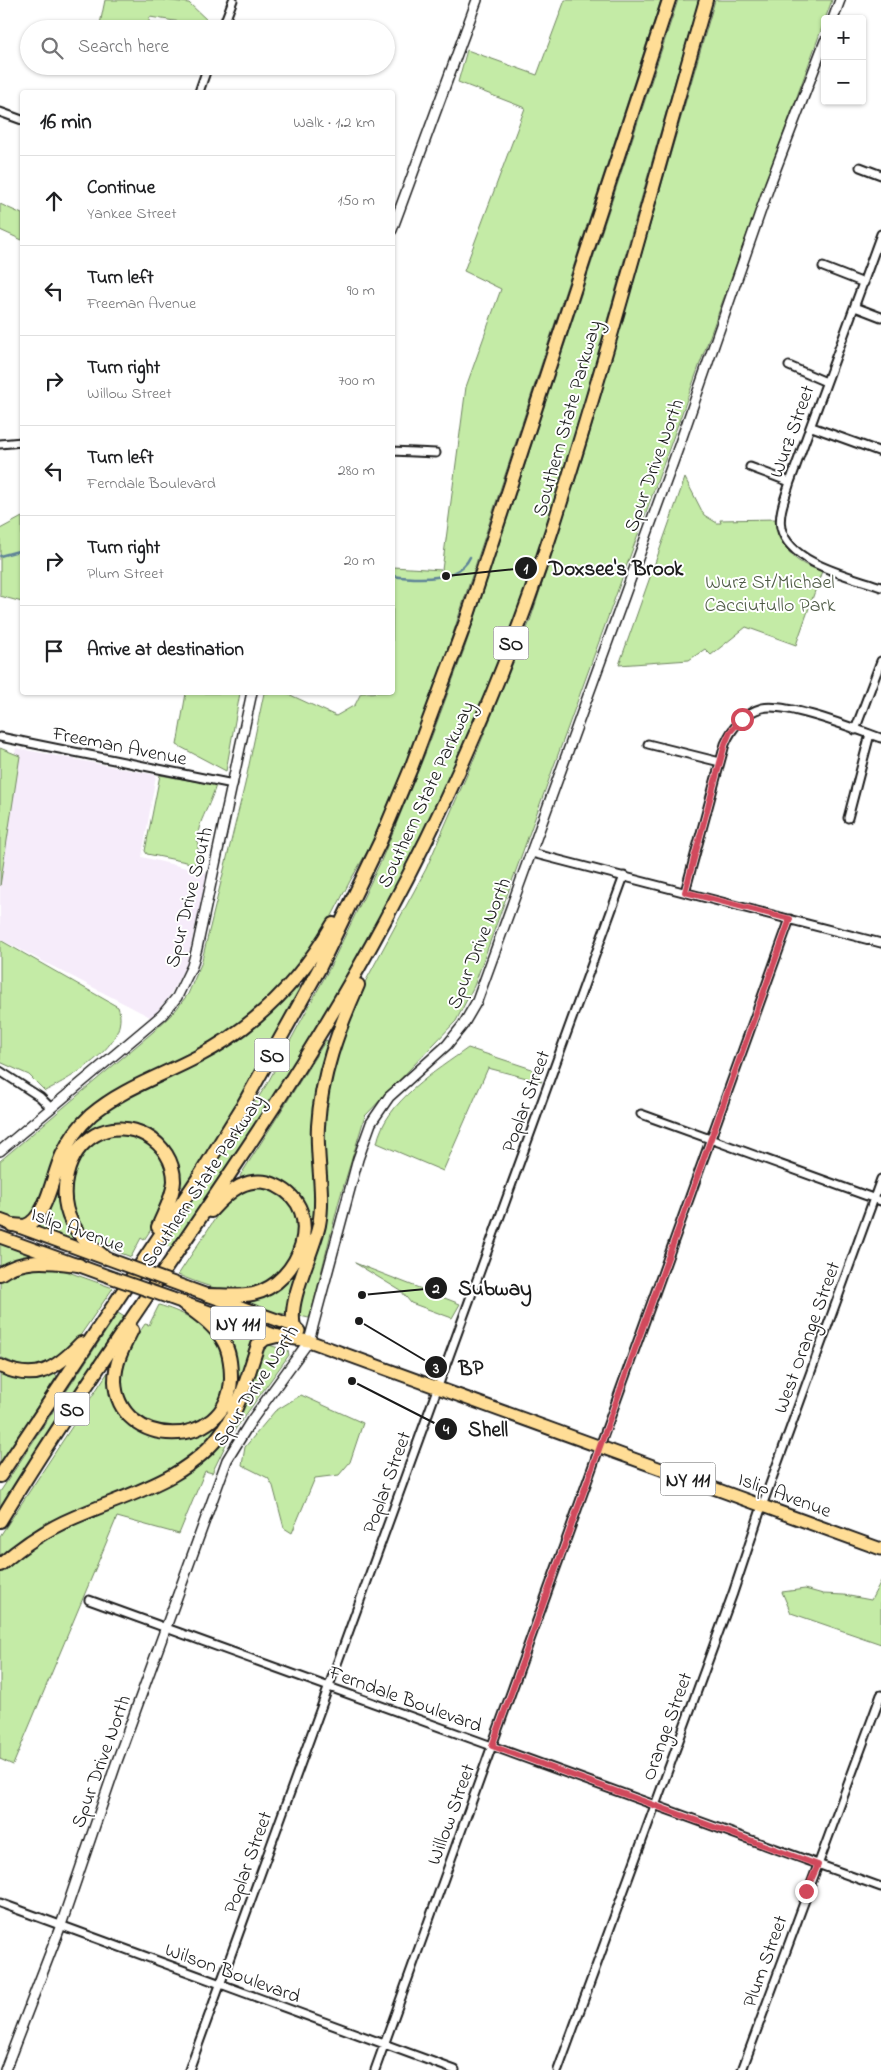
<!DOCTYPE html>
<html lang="en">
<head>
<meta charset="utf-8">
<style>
  body { margin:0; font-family:"Indie Flower",sans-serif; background:#f2f2f2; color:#202124 }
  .controls { position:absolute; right:15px; top:15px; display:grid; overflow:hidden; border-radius:5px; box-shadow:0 1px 4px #0004 }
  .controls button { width:45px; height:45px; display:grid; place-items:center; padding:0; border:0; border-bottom:1px solid #e0e0e0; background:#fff; color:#202124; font:25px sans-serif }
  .stop { position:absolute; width:15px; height:15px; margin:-11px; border:4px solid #d1495b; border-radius:50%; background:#fff }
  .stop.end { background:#d1495b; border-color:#fff; box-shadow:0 1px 5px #0008 }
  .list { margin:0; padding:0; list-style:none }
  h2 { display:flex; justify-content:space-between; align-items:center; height:65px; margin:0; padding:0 20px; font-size:21px }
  h2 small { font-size:16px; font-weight:400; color:#757577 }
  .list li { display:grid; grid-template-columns:32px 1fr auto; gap:15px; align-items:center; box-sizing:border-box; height:90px; padding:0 20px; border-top:1px solid #e0e0e0 }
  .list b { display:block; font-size:19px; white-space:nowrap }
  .list p { margin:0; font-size:16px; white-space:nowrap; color:#757577 }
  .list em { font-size:16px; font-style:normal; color:#757577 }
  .icon { flex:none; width:28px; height:28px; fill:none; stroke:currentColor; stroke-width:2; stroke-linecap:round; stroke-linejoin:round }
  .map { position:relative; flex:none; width:881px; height:2070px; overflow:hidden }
  .search { position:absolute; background:#fff; box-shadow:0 1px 4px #0004; left:20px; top:20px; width:375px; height:55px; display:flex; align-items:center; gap:12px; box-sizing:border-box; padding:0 18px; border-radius:28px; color:#757577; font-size:19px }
  .panel { position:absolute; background:#fff; box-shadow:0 1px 4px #0004; left:20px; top:90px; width:375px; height:605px; border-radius:5px }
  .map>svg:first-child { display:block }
  .built { fill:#f6ecfa }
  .green { fill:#c4eba6; stroke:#708461 }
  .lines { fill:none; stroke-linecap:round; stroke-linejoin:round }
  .stream { stroke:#5e8498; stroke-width:2.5 }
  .minor-casing { stroke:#1c1c1c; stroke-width:11 }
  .tertiary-casing { stroke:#1c1c1c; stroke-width:12 }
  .primary-casing { stroke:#1c1c1c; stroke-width:15 }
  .motorway-casing { stroke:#1c1c1c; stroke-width:16 }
  .minor { stroke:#fff; stroke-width:7 }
  .tertiary { stroke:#fff; stroke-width:9 }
  .primary { stroke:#ffdd96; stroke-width:11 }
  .motorway { stroke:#ffdd96; stroke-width:12 }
  .primary-bridge-casing { stroke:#1c1c1c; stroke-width:15; stroke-linecap:butt }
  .primary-bridge { stroke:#ffdd96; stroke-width:11 }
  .route { stroke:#d1495b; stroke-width:6 }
  .labels { text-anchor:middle; stroke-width:4; stroke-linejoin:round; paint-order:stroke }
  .shield { fill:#fff; stroke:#606060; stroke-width:1 }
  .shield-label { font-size:19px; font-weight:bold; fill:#1c1c1c }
  .street-label { font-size:20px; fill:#1c1c1c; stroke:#fff }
  .park-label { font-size:20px; fill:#4e5a45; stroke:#fff }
  .leader { fill:none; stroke:#1c1c1c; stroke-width:2 }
  .callout-dot { fill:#1c1c1c; stroke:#fff; stroke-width:2 }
  .mark-label { font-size:15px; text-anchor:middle; font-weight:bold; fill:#fff }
  .callout-label { font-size:21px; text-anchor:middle; font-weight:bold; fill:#1c1c1c; stroke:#fff; stroke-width:4; stroke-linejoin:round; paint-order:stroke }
</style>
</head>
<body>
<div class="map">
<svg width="881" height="2070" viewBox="0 0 881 2070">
  <rect width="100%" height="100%" fill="#fff"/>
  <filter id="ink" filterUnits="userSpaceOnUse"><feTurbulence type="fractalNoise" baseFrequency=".02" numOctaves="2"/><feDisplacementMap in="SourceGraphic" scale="10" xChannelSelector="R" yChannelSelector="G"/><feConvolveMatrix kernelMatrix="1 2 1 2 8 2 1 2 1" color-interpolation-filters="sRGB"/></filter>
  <g filter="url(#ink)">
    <!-- built -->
    <path class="built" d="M16 748 156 775 142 857 207 873 187 963 170 995 152 1018 0 939V847Z"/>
    <!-- green -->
    <path class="green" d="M105 0H163L189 3 208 21 199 25 150 17 147 29H99Z
      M565 0H661L441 670 415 741 370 847 350 881 321 937 262 1009 218 1041 90 1111 35 1218 25 1222 0 1213V1161L153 1032 175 1011 188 994 201 964 245 784 264 693H286L336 716 355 705 361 693 392 692 393 567 442 570 466 387 501 289 464 271 525 108 458 82 467 50 537 75Z
      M678 0H699C669 101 640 202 612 303 589 384 568 466 540 546 503 656 457 765 405 868 338 1001 255 1126 172 1248L164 1244 267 1084 328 971 381 861 427 749 465 647Z
      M715 0H832L474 986 456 1021 365 1116 339 1201 311 1313 309 1318 295 1315 320 1246 325 1202 324 1144 326 1093 338 1042 356 999 426 869 476 754 530 621 584 453Z
      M0 204 22 214V240L0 230Z
      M685 478 704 515 717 523H721L720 520 777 519C783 550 791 562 822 571L796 645 746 627 711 655 705 649 689 660 619 665Z
      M22 517V602L0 596V529Z
      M186 693H240L226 771 177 745Z
      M0 748 20 756 0 886Z
      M160 775 216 785C205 821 191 824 201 865L147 854 145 851Z
      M0 940 118 1007C132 1044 71 1078 45 1091L29 1075 0 1062Z
      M296 986 300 989C268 1058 225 1124 184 1188L180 1186C179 1158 167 1130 137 1124 129 1122 118 1124 109 1125L65 1170 75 1235 69 1242 37 1231C50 1197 62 1155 87 1125 118 1089 171 1080 209 1055 239 1035 267 1009 296 986Z
      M326 1040 331 1043 314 1233 287 1314 278 1313 277 1316 222 1298H251C261 1289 302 1258 306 1249 319 1225 304 1185 277 1179 265 1175 254 1177 242 1179L240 1176Z
      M468 1048 532 1069 542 1082 488 1068 443 1171 377 1143C385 1102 436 1071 468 1048Z
      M127 1131 146 1137 171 1171 163 1211 144 1240 141 1238 131 1257 105 1247 86 1232 84 1234 72 1212 70 1179 84 1150 102 1135Z
      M259 1184C275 1187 277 1189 288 1200 291 1204 298 1209 300 1214 310 1248 277 1292 241 1292 220 1292 197 1282 178 1275L226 1202 242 1189Z
      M0 1242 36 1253 35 1257 0 1269Z
      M355 1263 460 1304 452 1318 411 1303 401 1291Z
      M21 1267 57 1268 113 1288 68 1353 38 1367 18 1365 0 1357V1281Z
      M159 1305C178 1311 208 1323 219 1342 222 1347 223 1355 225 1360 235 1391 212 1426 180 1430 145 1435 116 1399 121 1367 124 1352 137 1336 145 1324L149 1325Z
      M118 1313 126 1318 0 1509V1492Z
      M226 1322 258 1333 259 1339 223 1425 179 1469 0 1560V1536L112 1366 126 1416 178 1438 232 1401 220 1328Z
      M266 1344 288 1351 289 1355 229 1438 212 1473 205 1471 179 1534 117 1517 13 1765 0 1759V1571L40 1540 213 1450Z
      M0 1367 54 1372 57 1376 0 1464Z
      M301 1395 363 1423 350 1462 339 1475 315 1478 292 1533 284 1528 273 1486 268 1478 242 1465 245 1447 275 1411Z
      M881 1581V1644L791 1613 782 1592 805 1589 823 1594 844 1595 871 1600Z"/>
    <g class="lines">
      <!-- stream -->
      <path class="stream" d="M0 556 22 550
        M392 576C415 579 459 582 470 557"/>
      <defs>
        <path id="minor" d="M222 29 233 0
          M199 92 208 66
          M0 112 22 120
          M860 167 881 175
          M881 234 790 482C786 496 778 513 781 528 790 564 850 576 881 587
          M823 267 864 283
          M855 307 881 317
          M789 366 826 382
          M812 427 881 452
          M0 444 22 442
          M392 451 436 453
          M750 467 790 482
          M855 730 881 661
          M0 737 233 784
          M648 744 720 762
          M848 818 870 734
          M532 853 881 943
          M685 892 725 744C732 728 744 713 762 708 786 702 855 729 881 738
          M0 1071 40 1097 51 1108
          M641 1114 881 1201
          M89 1600 881 1887
          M0 1903 455 2070
          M189 2070 624 876
          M375 2070 790 919
          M558 2070 733 1593 762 1506 881 1179
          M742 2070 881 1695"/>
        <path id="tertiary" d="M833 19 840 0
          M392 230 477 0
          M0 1151 162 1015 177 997 192 966 197 948 252 692
          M5 2070 61 1925 116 1764 227 1460 251 1421 309 1341 358 1159 371 1123 389 1097 447 1045 463 1025 477 1001 680 443 770 184 825 41"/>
        <path id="primary" d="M0 1220 104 1258
          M0 1237 113 1278
          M185 1287 294 1326 299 1331
          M170 1298 277 1336 309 1341 881 1549"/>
        <path id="motorway" d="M12 1225 25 1226C47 1218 52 1176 62 1155 69 1140 79 1126 91 1115 121 1089 161 1076 197 1057 255 1027 300 981 333 924
          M106 1258C93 1248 80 1238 72 1223 57 1194 66 1152 95 1135 128 1116 174 1141 174 1181 173 1197 164 1212 158 1227
          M0 1274C24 1257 51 1262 79 1265
          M207 1295C222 1295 239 1297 253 1294 300 1283 327 1210 277 1186 266 1180 252 1180 240 1186 229 1192 220 1201 211 1211
          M294 1326C287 1301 313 1253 319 1225 325 1193 316 1158 318 1126 321 1076 338 1030 358 985
          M132 1330C124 1346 115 1362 115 1381 117 1450 228 1452 231 1379 231 1365 230 1351 222 1339 213 1324 197 1314 183 1303
          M0 1366C36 1383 56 1369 81 1343
          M0 1476 199 1177 241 1109 319 969 380 842 411 768 466 621 669 0
          M0 1521C123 1318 273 1130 385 920 452 796 509 664 552 530 608 355 655 177 706 0
          M0 1565C22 1546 47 1529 73 1518 127 1494 189 1481 224 1429 241 1405 248 1373 258 1345L265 1339 277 1336"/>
      </defs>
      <!-- minor casing -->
      <use href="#minor" class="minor-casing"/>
      <!-- tertiary casing -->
      <use href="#tertiary" class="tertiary-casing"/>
      <!-- primary casing -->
      <use href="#primary" class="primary-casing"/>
      <!-- motorway casing -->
      <use href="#motorway" class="motorway-casing"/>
      <!-- minor -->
      <use href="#minor" class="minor"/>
      <!-- tertiary -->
      <use href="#tertiary" class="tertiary"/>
      <!-- primary -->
      <use href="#primary" class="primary"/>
      <!-- motorway -->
      <use href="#motorway" class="motorway"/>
      <defs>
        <path id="primary-bridge" d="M106 1258 185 1287
          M113 1278 170 1298"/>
      </defs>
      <!-- primary-bridge casing -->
      <use href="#primary-bridge" class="primary-bridge-casing"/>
      <!-- primary-bridge -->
      <use href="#primary-bridge" class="primary-bridge"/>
    </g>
  </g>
  <g class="lines" filter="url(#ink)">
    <!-- route -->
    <path class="route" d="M742 719 730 732 725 744 685 892 790 919 492 1746 818 1865 806 1891"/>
  </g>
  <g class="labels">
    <!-- shield labels -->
    <g class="shield">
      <rect x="493.5" y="626.5" width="35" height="33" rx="4"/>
      <rect x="254.5" y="1038.5" width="35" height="33" rx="4"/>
      <rect x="210.5" y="1306.5" width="55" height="33" rx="4"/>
      <rect x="54.5" y="1392.5" width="35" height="33" rx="4"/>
      <rect x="660.5" y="1462.5" width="55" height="33" rx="4"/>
    </g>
    <g class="shield-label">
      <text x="511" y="650">SO</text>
      <text x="272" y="1062">SO</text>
      <text x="238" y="1330">NY 111</text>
      <text x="72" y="1416">SO</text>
      <text x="688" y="1486">NY 111</text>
    </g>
    <!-- street labels -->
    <g class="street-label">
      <text transform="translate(566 418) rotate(-74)" y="7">Southern State Parkway</text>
      <text transform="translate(791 431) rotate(-70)" y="7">Wurz Street</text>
      <text transform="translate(653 465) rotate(-70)" y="7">Spur Drive North</text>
      <text transform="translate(120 745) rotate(11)" y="7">Freeman Avenue</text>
      <text transform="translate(425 794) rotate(-65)" y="7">Southern State Parkway</text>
      <text transform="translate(188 897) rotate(-76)" y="7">Spur Drive South</text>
      <text transform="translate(478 943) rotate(-68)" y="7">Spur Drive North</text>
      <text transform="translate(525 1101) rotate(-70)" y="7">Poplar Street</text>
      <text transform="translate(202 1180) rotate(-56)" y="7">Southern State Parkway</text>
      <text transform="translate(78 1229) rotate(20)" y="7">Islip Avenue</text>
      <text transform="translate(806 1337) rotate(-70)" y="7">West Orange Street</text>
      <text transform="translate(255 1385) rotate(-57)" y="7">Spur Drive North</text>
      <text transform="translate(386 1482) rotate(-70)" y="7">Poplar Street</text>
      <text transform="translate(785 1494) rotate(20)" y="7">Islip Avenue</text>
      <text transform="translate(406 1698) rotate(20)" y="7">Ferndale Boulevard</text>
      <text transform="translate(666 1726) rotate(-70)" y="7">Orange Street</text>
      <text transform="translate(100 1761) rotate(-70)" y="7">Spur Drive North</text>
      <text transform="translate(450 1814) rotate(-70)" y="7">Willow Street</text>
      <text transform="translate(247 1862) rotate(-70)" y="7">Poplar Street</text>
      <text transform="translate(764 1961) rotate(-70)" y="7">Plum Street</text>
      <text transform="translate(233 1972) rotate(20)" y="7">Wilson Boulevard</text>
    </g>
    <!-- park labels -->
    <g class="park-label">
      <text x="770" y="588">Wurz St/Michael<tspan x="770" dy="23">Cacciutullo Park</tspan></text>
    </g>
  </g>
  <!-- callouts -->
  <path class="leader" d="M446 576L526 568M362 1295L436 1288M359 1321L436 1367M352 1381L446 1429"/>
  <g class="callout-dot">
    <circle cx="446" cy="576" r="5"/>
    <circle cx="362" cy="1295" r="5"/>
    <circle cx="359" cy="1321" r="5"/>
    <circle cx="352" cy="1381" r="5"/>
    <circle cx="526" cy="568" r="12"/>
    <circle cx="436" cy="1288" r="12"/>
    <circle cx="436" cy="1367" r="12"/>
    <circle cx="446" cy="1429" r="12"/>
  </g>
  <g class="mark-label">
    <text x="526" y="573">1</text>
    <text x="436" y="1293">2</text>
    <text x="436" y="1373">3</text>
    <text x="446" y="1434">4</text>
  </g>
  <g class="callout-label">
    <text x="616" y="575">Doxsee's Brook</text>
    <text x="495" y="1295">Subway</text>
    <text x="471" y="1375">BP</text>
    <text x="488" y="1436">Shell</text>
  </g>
</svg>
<div class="controls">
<button>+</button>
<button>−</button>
</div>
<div class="stop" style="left:742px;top:719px"></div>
<div class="stop end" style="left:806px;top:1891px"></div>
<div class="search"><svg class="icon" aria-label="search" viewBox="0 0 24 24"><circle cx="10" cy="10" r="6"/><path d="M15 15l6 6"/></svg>Search here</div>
<section class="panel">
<h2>16 min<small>Walk · 1.2 km</small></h2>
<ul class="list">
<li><svg class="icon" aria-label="ahead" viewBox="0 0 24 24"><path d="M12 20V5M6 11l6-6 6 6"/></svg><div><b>Continue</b><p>Yankee Street</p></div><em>150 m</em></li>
<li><svg class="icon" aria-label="left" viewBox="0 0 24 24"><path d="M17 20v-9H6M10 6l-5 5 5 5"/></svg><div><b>Turn left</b><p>Freeman Avenue</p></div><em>90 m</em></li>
<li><svg class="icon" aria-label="right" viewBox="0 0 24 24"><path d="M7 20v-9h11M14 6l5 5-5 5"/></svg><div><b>Turn right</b><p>Willow Street</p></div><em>700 m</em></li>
<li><svg class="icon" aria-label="left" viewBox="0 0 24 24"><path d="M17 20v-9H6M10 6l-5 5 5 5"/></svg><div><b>Turn left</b><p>Ferndale Boulevard</p></div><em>280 m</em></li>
<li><svg class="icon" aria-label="right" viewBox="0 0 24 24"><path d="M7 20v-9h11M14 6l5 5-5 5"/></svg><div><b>Turn right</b><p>Plum Street</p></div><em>20 m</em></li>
<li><svg class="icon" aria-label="arrive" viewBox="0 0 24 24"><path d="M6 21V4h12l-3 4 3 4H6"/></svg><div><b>Arrive at destination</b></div></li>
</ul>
</section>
</div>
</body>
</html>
